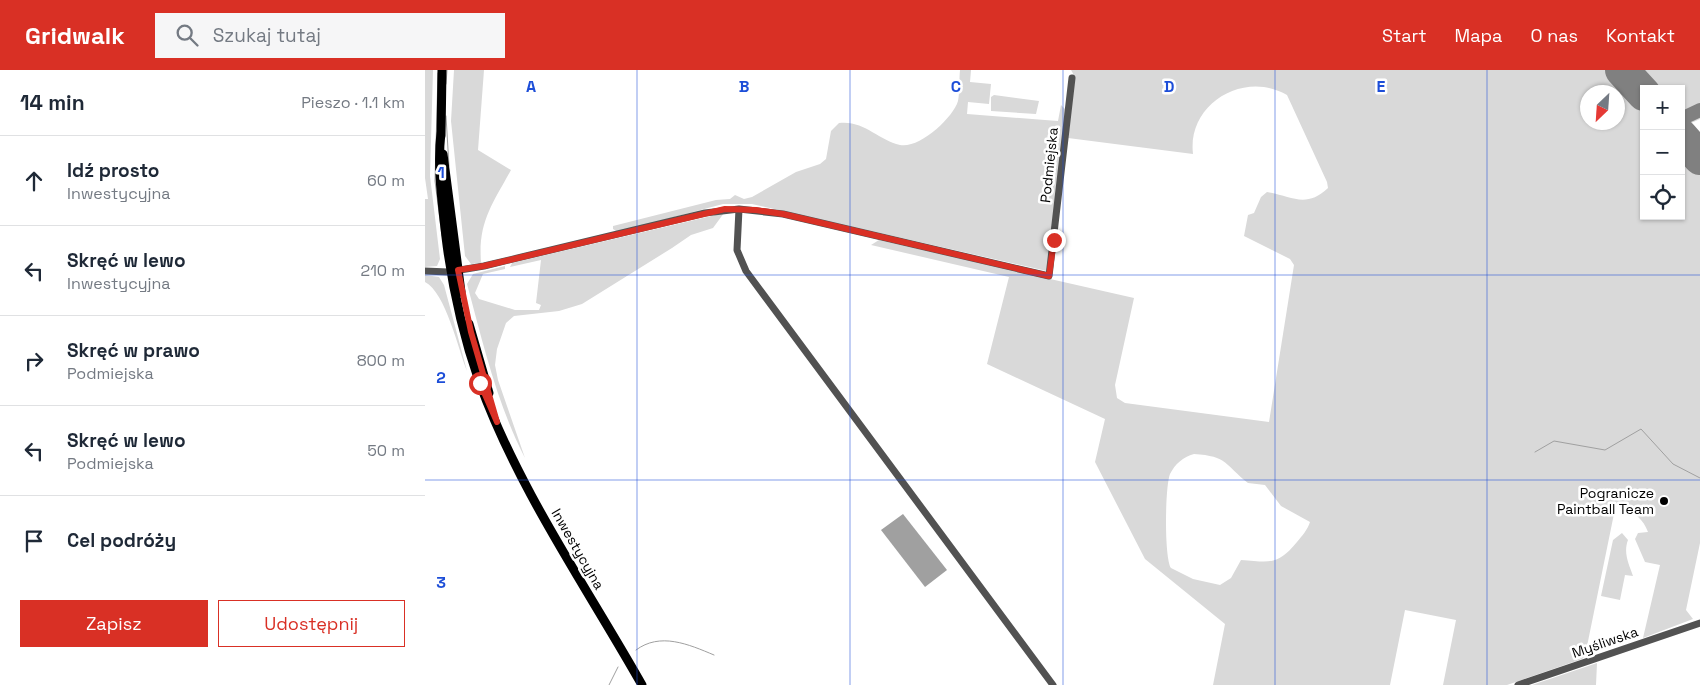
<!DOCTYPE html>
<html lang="pl">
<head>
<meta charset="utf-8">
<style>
  body { margin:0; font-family:"Space Grotesk",sans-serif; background:#f6f6f7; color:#1f2937 }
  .controls { position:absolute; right:15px; top:15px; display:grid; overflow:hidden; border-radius:0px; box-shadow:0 1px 4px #0004 }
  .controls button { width:45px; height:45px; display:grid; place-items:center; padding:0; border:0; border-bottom:1px solid #e0e1e3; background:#fff; color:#1f2937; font:25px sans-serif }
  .compass { position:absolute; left:1155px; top:15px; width:45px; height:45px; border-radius:50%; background:#fff; box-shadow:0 1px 4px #0004; rotate:205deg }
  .stop { position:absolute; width:15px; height:15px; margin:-11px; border:4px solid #d93025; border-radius:50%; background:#fff }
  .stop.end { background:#d93025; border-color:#fff; box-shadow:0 1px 5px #0008 }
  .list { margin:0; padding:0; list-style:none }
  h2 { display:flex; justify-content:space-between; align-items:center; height:65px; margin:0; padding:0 20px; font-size:21px }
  h2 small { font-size:16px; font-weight:400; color:#747a83 }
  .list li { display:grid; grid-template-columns:32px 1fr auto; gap:15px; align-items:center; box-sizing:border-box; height:90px; padding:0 20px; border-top:1px solid #e0e1e3 }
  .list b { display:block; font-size:19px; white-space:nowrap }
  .list p { margin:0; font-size:16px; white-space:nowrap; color:#747a83 }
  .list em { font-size:16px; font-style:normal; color:#747a83 }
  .actions { display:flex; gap:10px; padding:15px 20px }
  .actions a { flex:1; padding:11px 0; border:1px solid #d93025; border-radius:0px; text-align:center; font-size:18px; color:#d93025 }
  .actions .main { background:#d93025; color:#fff }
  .icon { flex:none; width:28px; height:28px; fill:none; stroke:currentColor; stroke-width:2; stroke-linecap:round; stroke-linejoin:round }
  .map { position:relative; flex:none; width:1275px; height:615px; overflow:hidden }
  header { display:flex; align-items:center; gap:30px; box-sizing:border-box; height:70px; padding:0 25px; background:#d93025; color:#fff }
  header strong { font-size:24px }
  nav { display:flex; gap:28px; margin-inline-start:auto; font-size:18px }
  .search { width:350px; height:45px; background:#f6f6f7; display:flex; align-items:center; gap:12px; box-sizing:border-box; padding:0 18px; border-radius:0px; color:#747a83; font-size:19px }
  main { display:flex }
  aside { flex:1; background:#fff }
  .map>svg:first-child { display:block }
  .green { fill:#d9d9d9; fill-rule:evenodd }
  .water { fill:#a0a0a0 }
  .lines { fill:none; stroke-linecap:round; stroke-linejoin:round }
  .stream { stroke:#a0a0a0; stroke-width:1 }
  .taxiway { stroke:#808080; stroke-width:14 }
  .runway { stroke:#808080; stroke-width:34 }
  .minor { stroke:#525252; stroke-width:7 }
  .major { stroke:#000; stroke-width:9 }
  .route { stroke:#d93025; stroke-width:6 }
  .grid { fill:none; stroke:#1d4ed8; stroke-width:1; stroke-opacity:0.55 }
  .poi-dot { fill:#000; stroke:#fff; stroke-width:2 }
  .labels { text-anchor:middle; stroke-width:5; stroke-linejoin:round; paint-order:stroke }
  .street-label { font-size:14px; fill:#000; stroke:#fff }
  .poi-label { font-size:14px; fill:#000; stroke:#fff; text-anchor:end }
  .grid-label { font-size:16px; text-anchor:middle; font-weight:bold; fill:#1d4ed8; stroke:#fff; stroke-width:5; stroke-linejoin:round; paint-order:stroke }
</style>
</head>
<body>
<header>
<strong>Gridwalk</strong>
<div class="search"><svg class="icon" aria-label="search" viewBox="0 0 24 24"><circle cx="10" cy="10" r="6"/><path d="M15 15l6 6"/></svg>Szukaj tutaj</div>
<nav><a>Start</a><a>Mapa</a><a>O nas</a><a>Kontakt</a></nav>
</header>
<main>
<aside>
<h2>14 min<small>Pieszo · 1.1 km</small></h2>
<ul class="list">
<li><svg class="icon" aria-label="ahead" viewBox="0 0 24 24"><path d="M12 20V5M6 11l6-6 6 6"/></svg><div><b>Idź prosto</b><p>Inwestycyjna</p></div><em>60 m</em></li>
<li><svg class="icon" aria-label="left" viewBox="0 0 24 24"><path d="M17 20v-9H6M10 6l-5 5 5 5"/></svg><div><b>Skręć w lewo</b><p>Inwestycyjna</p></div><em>210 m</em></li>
<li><svg class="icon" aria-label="right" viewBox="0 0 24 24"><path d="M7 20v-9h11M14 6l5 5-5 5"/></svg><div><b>Skręć w prawo</b><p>Podmiejska</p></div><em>800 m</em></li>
<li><svg class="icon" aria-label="left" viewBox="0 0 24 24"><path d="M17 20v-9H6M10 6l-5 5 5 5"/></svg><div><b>Skręć w lewo</b><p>Podmiejska</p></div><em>50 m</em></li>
<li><svg class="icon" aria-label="arrive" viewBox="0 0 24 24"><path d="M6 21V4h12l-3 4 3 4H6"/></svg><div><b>Cel podróży</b></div></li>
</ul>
<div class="actions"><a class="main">Zapisz</a><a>Udostępnij</a></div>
</aside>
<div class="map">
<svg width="1275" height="615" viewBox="0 0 1275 615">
  <rect width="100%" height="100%" fill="#fff"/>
  <!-- green -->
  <path class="green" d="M0 0H8L5 106 15 189 12 196 0 197V129H3L0 108Z
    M29 0H59L53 80 86 100C67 135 53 152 56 193L46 194 40 186 26 51Z
    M535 0H546L545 12 566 14 564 34 543 32 542 44 633 51 636 35 641 40 622 201 327 134H298L193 162 188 159V156L291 130 305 129 310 125 319 129 327 127 371 102 395 94 401 89 406 61 414 53C439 50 453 70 475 75 494 79 528 48 533 31 535 21 534 10 535 0Z
    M646 0H1188L1219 35V146H1256V77L1275 98V473L1261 540 1268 549 1218 568 1235 495 1220 492 1210 469 1213 463 1223 462C1217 446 1206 441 1191 434L1160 586 1157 589 1082 615H1018L1031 550 980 540 965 615H788L800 554 720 489 670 392 680 349 562 294 584 207 446 175 454 170 709 228 690 315 692 328 700 333 844 352 869 195 865 189 819 166 823 145 829 143 836 127 842 122C866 126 881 139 903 118L902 112 862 25C819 0 762 34 768 84L643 68 650 7ZM1162 22H1192V52H1162ZM769 384C803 386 800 395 823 413L840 415 856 436 885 452C883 459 877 466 872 472 852 496 845 492 816 490L806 508 795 515 768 509 746 498C739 487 740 416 745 404 750 394 758 387 769 384Z
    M1207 0H1275V49L1264 54 1266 67 1256 55V19H1224Z
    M569 25 614 31 611 44 566 41V27Z
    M299 143 288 158 266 165 247 178 157 234 134 241 89 246 81 253 72 279 70 295 73 310 100 388C72 334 58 273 42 214L48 204 80 196V199L58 204 50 223 54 229 90 240H114L116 235 111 233 116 190 85 197 87 193Z
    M0 205 14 207 19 215 42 301C33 279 21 223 0 212Z
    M1197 463 1203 470C1198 483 1204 494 1208 506L1200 505 1195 530 1176 526 1188 470Z
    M1172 593 1171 615H1107Z"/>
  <!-- water -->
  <path class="water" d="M478 444 522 500 500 517 456 460Z"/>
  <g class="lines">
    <!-- stream -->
    <path class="stream" d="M13 3 10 111 17 166
      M21 14 22 0
      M21 46 24 96
      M1110 382 1129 371 1180 380 1216 359 1248 394 1275 408
      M211 580C235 562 263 574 289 585
      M184 615 193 597"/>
    <!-- taxiway -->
    <path class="taxiway" d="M1256 49 1275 40"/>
    <!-- runway -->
    <path class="runway" d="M1197 0 1219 24
      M1256 66 1275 88"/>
    <!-- minor -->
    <path class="minor" d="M314 139 312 180 321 201 628 615
      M0 201 23 202 59 196 280 143 314 139 358 144 624 206 647 8
      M1093 615 1275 553"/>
    <!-- major -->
    <path class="major" d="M16 62C12 98 17 131 21 167 27 216 38 265 54 311 93 419 161 516 217 615
      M16 66 17 0
      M18 84 36 222
      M44 254 64 323"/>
  </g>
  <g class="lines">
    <!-- route -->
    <path class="route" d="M55 313 72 352 46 262 33 200 59 196 300 139 331 140 358 144 624 206 629 170"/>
  </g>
  <!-- grid -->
  <path class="grid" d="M212 0V615M425 0V615M638 0V615M850 0V615M1062 0V615M0 205H1275M0 410H1275"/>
  <!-- markers -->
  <circle class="poi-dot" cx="1239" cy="431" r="5"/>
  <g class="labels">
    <!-- street labels -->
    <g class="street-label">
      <text transform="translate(624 95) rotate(-84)" y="5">Podmiejska</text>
      <text transform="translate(153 479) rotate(60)" y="5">Inwestycyjna</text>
      <text transform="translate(1180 572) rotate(-19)" y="5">Myśliwska</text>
    </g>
    <!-- poi labels -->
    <g class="poi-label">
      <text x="1229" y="428">Pogranicze<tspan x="1229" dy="16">Paintball Team</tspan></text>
    </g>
  </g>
  <g class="grid-label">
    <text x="106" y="22">A</text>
    <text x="319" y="22">B</text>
    <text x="531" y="22">C</text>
    <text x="744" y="22">D</text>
    <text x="956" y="22">E</text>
    <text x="16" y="108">1</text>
    <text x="16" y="313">2</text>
    <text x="16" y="518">3</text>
  </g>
</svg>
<div class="controls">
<button>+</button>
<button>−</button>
<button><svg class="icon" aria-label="locate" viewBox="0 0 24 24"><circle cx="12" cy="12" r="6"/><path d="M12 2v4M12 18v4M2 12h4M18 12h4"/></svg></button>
</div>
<svg class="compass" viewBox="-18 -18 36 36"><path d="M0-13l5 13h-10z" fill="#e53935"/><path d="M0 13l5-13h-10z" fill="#747a83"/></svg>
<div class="stop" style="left:55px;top:313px"></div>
<div class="stop end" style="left:629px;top:170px"></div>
</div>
</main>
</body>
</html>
